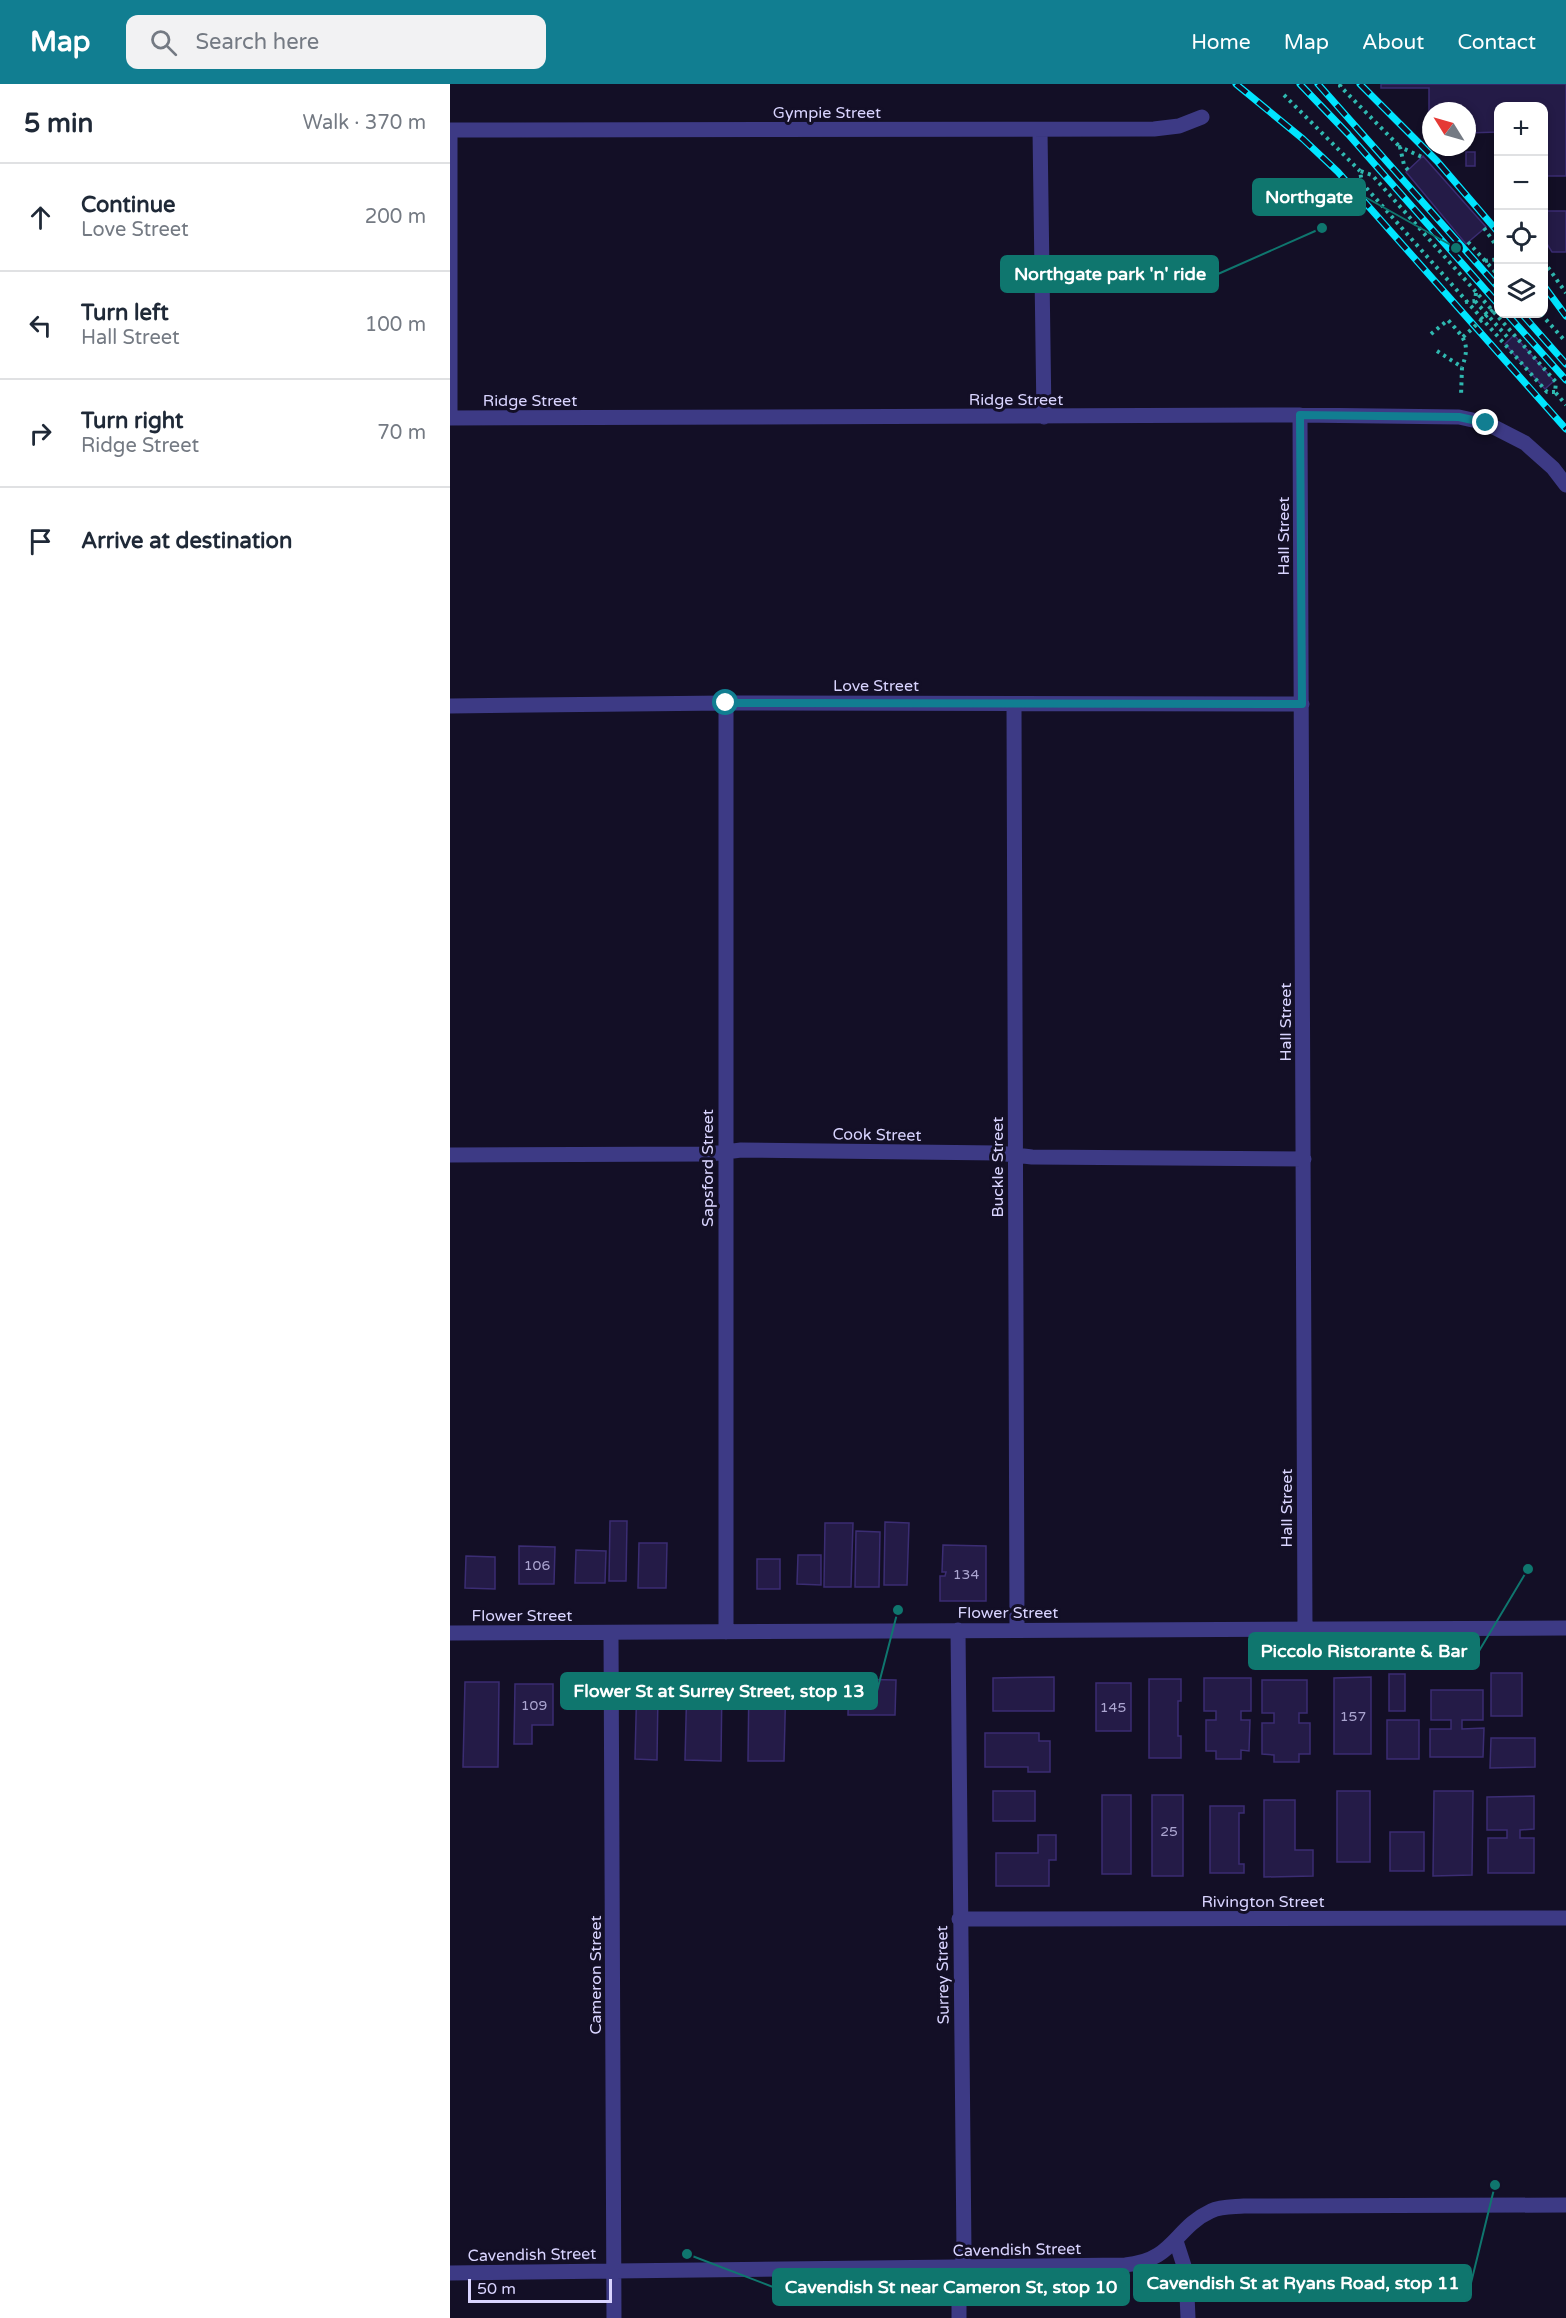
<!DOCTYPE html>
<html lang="en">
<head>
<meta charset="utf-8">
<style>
  body { margin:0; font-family:"Varela Round",sans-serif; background:#f2f2f3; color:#1f2937 }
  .controls { position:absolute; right:18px; top:18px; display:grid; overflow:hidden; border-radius:12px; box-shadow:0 3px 9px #0003 }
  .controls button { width:54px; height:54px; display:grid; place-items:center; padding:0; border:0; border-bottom:2px solid #e0e1e3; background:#fff; color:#1f2937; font:30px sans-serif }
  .compass { position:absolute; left:972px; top:18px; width:54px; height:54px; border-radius:50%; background:#fff; box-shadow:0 3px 9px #0003; rotate:307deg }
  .scale { position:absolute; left:18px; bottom:15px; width:144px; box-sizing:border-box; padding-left:6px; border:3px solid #d9d4ff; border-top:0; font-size:16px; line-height:21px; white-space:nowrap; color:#d9d4ff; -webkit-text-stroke:4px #130f26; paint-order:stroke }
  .stop { position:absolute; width:18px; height:18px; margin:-14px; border:4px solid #117e91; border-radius:50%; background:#fff }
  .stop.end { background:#117e91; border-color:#fff; box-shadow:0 2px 6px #0008 }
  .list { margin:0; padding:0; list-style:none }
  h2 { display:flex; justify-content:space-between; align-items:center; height:78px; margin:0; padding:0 24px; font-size:26px }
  h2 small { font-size:20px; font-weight:400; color:#747a83 }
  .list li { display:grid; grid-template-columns:39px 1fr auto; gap:18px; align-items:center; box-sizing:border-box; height:108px; padding:0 24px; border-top:2px solid #e0e1e3 }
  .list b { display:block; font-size:22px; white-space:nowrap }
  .list p { margin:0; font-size:20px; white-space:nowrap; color:#747a83 }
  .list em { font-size:20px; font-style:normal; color:#747a83 }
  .icon { flex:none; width:33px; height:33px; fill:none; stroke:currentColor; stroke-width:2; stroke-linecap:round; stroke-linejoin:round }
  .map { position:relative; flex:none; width:1116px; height:2234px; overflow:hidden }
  header { display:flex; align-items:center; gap:36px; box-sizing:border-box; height:84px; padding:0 30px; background:#117e91; color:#fff }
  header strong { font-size:28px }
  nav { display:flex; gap:33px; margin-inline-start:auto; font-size:21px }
  .search { width:420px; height:54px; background:#f2f2f3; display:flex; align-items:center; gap:15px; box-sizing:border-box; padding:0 21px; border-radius:12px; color:#747a83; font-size:22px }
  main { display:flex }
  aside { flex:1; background:#fff }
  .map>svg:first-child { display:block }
  .building { fill:#241b47; stroke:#3b2d73; stroke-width:1.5 }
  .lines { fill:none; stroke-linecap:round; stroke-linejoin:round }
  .path { stroke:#2fb8b0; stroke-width:4; stroke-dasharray:3 4.5; stroke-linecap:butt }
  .minor { stroke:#3d3a85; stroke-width:15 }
  .rail-casing { stroke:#00e5ff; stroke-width:7 }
  .rail { stroke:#130f26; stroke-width:4.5; stroke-dasharray:14; stroke-linecap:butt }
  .path-bridge { stroke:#2fb8b0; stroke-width:4; stroke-dasharray:3 4.5; stroke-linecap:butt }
  .route { stroke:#117e91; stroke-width:8 }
  .labels { text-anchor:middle; stroke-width:6; stroke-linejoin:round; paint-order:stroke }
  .number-label { font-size:14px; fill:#aca6d1 }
  .street-label { font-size:16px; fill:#d9d4ff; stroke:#130f26 }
  .leader { fill:none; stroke:#0f766e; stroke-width:2 }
  .callout-dot { fill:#0f766e; stroke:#130f26; stroke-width:2 }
  .callout { fill:#0f766e; stroke:#0f766e; stroke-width:2 }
  .callout-label { font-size:18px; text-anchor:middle; font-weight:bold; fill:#fff }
</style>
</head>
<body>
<header>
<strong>Map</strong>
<div class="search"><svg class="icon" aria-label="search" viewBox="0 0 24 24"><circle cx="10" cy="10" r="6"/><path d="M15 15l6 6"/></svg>Search here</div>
<nav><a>Home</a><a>Map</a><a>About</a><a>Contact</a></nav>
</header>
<main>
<aside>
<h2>5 min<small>Walk · 370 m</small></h2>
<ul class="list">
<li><svg class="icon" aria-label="ahead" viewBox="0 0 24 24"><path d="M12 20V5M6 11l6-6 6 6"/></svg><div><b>Continue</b><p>Love Street</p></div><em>200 m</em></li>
<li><svg class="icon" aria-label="left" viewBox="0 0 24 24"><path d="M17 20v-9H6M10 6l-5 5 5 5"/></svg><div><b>Turn left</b><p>Hall Street</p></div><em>100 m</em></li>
<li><svg class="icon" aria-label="right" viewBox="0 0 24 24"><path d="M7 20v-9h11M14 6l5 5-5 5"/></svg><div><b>Turn right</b><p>Ridge Street</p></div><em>70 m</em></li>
<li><svg class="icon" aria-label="arrive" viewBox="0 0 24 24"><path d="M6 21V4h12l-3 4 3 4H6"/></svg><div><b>Arrive at destination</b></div></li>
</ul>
</aside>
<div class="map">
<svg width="1116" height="2234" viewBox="0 0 1116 2234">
  <rect width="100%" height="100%" fill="#130f26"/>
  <!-- building -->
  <path class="building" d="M931 0H1116V92H1094V22H1048V48L1017 49V27H981V49H979V4H931Z
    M1016 68H1025V82H1016Z
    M973 72 1036 143 1016 160 956 88Z
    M1094 127H1116V168H1102L1094 155Z
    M1064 251 1104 297 1095 305 1055 260Z
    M160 1437H177L176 1497H159Z
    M435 1438 459 1439 457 1501H434Z
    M375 1439H403L401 1503H374Z
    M406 1447 430 1448 429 1503H405Z
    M189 1459H217L216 1504H188Z
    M493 1461 536 1462V1517H490V1492H495L496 1488H492Z
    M69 1462 105 1463 104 1500H69Z
    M126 1466 156 1467 155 1499H125Z
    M348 1471H371V1501L347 1500Z
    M16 1472 45 1473V1505L15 1504Z
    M307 1475H330V1505H307Z
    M1041 1589H1072V1632H1041Z
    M939 1590H955V1627H939Z
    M299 1593H336L334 1677H298Z
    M604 1593V1627H543V1594Z
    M921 1593V1670H884V1594Z
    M187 1594 217 1595V1608H208L207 1676 185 1675Z
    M754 1594H801V1627H791V1636H800L799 1667 791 1666V1675H766V1667H756V1636H766V1627H754Z
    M399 1595 446 1596 445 1631H398Z
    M699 1595H731V1617H728V1652H731V1674H699Z
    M237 1596 272 1597 271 1677 235 1676Z
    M812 1596H857V1629H849V1639H860V1670H849V1678H824V1671L812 1670V1639H824V1629H812Z
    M15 1598H49L48 1683H13Z
    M646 1599H681V1647H646Z
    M65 1600H103V1641H82V1660H64Z
    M981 1606H1033V1636H1012V1645L1034 1644 1033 1673H980V1645H1001V1636H981Z
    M937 1636H969V1675H937Z
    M535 1649H589V1657H600V1688H578V1683H535Z
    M1041 1654H1085V1683L1040 1684Z
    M543 1707H585V1737H543Z
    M887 1707H920V1778H887Z
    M984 1707H1023L1022 1791 983 1792Z
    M652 1711H681V1790H652Z
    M702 1711H733V1792H702Z
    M1084 1712V1745L1070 1746V1754H1084V1789H1038V1754H1057V1746H1037V1713Z
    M814 1716H845V1766H863V1792L814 1793Z
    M760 1722H794V1729H789V1780H794V1789H760Z
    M940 1748H974V1787H940Z
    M588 1751H606V1776H599V1802H546V1769H588Z"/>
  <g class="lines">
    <!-- path -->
    <path class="path" d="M891 0 890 2 950 63
      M834 11 910 87
      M958 86 954 81 950 63 972 73
      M1034 144 1048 164
      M1018 158 1048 191
      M1035 177 1048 175
      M1094 181 1095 179 1116 209
      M1025 217 1060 256
      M1015 218 1025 217 1026 209
      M1091 230 1116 258
      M981 250 998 236C1014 254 1021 259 1012 283
      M987 267 1012 283 1011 312
      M1105 308H1097L912 99 910 87 922 91 1106 298 1105 308 1116 321"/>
    <!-- minor -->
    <path class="minor" d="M0 46 704 45 729 42 752 33
      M0 46V334
      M590 46 594 333
      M850 331 855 1545
      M0 334 850 331 1009 333 1036 339 1075 359 1103 384 1116 401
      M276 619V1548
      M564 620 567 1546
      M0 622 276 619 852 620
      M0 1071 260 1070 291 1066 548 1069 582 1073 854 1075
      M508 1546 514 2169 509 2199V2234
      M0 1549 1116 1544
      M161 1549 164 2234
      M509 1835 1116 1834
      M726 2157 736 2188 738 2234
      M0 2189 675 2181C724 2177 724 2144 761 2127 771 2122 783 2123 794 2122L1116 2121"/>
    <defs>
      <path id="rail" d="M786 0 853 55 888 88 1116 345
        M850 0 898 50 1048 220
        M868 0 1048 203
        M910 0 987 77 1048 148
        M1094 202 1116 232
        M1057 230 1116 296
        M1072 230 1116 280"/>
    </defs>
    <!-- rail casing -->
    <use href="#rail" class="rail-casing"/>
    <!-- rail -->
    <use href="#rail" class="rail"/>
    <!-- path-bridge -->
    <path class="path-bridge" d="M1013 253 1048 221"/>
  </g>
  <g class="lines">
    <!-- route -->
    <path class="route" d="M276 619 852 620 850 331 1009 333 1036 339"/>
  </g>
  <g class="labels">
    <!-- number labels -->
    <g class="number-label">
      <text x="87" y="1486">106</text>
      <text x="516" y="1495">134</text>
      <text x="84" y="1626">109</text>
      <text x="663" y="1628">145</text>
      <text x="903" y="1637">157</text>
      <text x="719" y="1752">25</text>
    </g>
    <!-- street labels -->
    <g class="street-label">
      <text x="377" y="34">Gympie Street</text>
      <text x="566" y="321">Ridge Street</text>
      <text x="80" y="322">Ridge Street</text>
      <text transform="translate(833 452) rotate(-90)" y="6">Hall Street</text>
      <text x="426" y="607">Love Street</text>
      <text transform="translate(835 938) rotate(-90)" y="6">Hall Street</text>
      <text transform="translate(427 1050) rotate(1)" y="6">Cook Street</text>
      <text transform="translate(547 1083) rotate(-90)" y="6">Buckle Street</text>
      <text transform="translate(257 1084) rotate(-90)" y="6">Sapsford Street</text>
      <text transform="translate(836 1424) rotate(-90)" y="6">Hall Street</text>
      <text x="558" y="1534">Flower Street</text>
      <text x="72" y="1537">Flower Street</text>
      <text x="813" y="1823">Rivington Street</text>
      <text transform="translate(145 1891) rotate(-90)" y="6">Cameron Street</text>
      <text transform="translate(492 1891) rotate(-91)" y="6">Surrey Street</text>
      <text transform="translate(567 2165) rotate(-1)" y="6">Cavendish Street</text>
      <text transform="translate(82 2170) rotate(-1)" y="6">Cavendish Street</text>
    </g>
  </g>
  <!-- callouts -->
  <path class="leader" d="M1006 164L915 113M872 144L768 190M1078 1485L1029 1567M448 1526L427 1607M1045 2101L1021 2199M237 2170L323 2203"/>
  <g class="callout-dot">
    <circle cx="1006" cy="164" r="6"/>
    <circle cx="872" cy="144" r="6"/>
    <circle cx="1078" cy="1485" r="6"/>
    <circle cx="448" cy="1526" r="6"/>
    <circle cx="1045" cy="2101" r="6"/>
    <circle cx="237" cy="2170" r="6"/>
  </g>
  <g class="callout">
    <rect x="803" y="95" width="112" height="36" rx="6"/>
    <rect x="551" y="172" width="217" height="36" rx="6"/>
    <rect x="799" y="1549" width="230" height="36" rx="6"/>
    <rect x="111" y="1589" width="316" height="36" rx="6"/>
    <rect x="684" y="2181" width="337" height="36" rx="6"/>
    <rect x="323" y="2185" width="356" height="36" rx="6"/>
  </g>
  <g class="callout-label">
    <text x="859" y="119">Northgate</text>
    <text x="660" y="196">Northgate park 'n' ride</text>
    <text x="914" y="1573">Piccolo Ristorante &amp; Bar</text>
    <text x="269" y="1613">Flower St at Surrey Street, stop 13</text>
    <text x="853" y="2205">Cavendish St at Ryans Road, stop 11</text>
    <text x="501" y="2209">Cavendish St near Cameron St, stop 10</text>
  </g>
</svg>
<div class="controls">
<button>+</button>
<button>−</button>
<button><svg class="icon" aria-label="locate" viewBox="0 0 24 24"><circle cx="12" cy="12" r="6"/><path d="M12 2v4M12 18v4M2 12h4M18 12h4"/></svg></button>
<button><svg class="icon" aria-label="layers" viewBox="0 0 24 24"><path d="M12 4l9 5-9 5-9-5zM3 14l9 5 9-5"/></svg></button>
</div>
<svg class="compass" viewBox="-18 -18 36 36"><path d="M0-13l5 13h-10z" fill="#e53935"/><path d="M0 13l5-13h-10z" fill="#747a83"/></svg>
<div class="scale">50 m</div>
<div class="stop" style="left:276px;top:619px"></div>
<div class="stop end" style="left:1036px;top:339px"></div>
</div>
</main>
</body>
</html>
